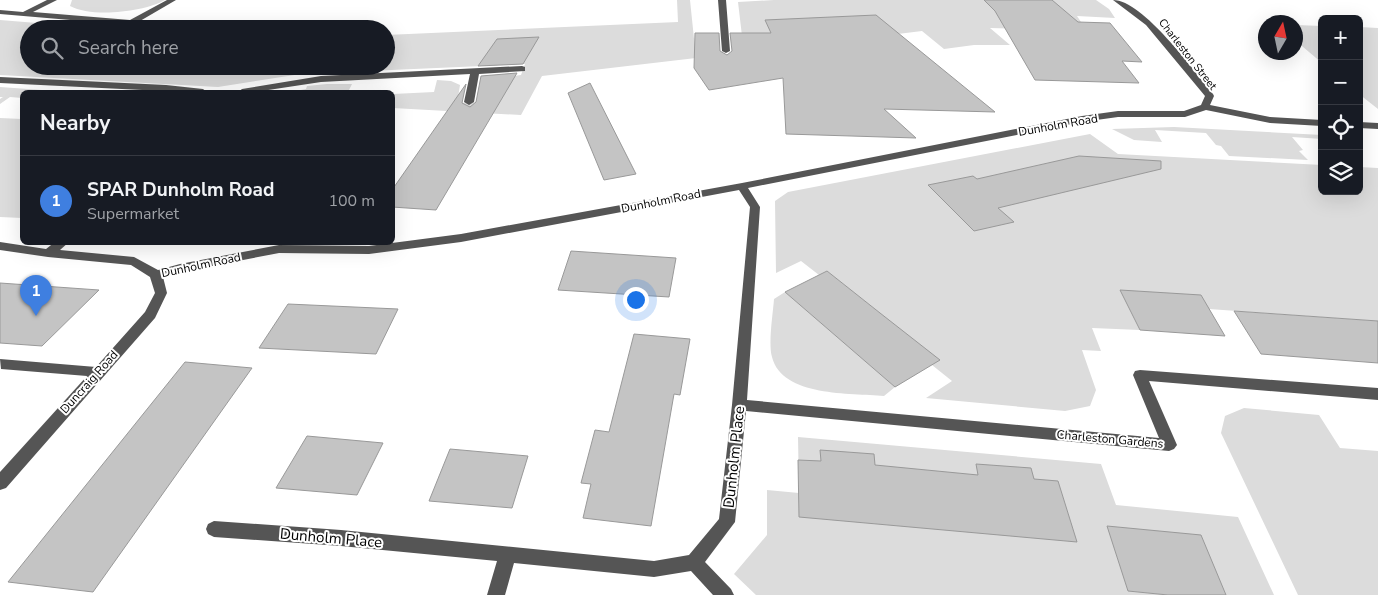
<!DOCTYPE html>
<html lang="en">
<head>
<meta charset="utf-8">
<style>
  body { margin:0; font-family:"Nunito Sans",sans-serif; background:#242831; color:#f1f3f6 }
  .controls { position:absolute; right:15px; top:15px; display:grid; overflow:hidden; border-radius:8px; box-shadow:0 5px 20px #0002 }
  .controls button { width:45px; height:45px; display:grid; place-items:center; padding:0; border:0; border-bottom:1px solid #363941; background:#171b24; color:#f1f3f6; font:25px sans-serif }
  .compass { position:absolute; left:1258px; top:15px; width:45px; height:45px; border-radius:50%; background:#171b24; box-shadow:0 5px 20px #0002; rotate:9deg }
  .you { position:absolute; left:635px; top:299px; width:18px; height:18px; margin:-12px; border:4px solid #fff; border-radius:50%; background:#1a73e8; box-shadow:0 0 0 8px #1a73e833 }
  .badge { display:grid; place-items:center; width:32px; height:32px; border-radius:50%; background:#858687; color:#fff; font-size:16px; font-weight:700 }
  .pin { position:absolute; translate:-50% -41px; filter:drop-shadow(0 1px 2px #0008) }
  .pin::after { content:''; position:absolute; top:26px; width:18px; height:15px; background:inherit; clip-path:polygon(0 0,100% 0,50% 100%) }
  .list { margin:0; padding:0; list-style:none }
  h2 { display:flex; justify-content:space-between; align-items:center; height:65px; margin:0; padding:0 20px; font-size:21px }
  h2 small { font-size:16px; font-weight:400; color:#9ea1a6 }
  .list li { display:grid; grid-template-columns:32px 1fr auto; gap:15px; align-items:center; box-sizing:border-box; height:90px; padding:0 20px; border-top:1px solid #363941 }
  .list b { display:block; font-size:19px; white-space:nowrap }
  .list p { margin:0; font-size:16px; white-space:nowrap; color:#9ea1a6 }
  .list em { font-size:16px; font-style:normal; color:#9ea1a6 }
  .icon { flex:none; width:28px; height:28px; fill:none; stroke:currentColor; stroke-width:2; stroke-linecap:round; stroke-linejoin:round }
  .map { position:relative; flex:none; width:1378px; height:595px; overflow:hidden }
  .search { position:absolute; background:#171b24; box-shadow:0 5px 20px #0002; left:20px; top:20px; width:375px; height:55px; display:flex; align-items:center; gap:12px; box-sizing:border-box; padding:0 18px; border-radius:28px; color:#9ea1a6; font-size:19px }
  .panel { position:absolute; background:#171b24; box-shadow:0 5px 20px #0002; left:20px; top:90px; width:375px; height:155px; border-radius:8px }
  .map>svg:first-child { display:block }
  .green { fill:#dcdcdc }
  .building { fill:#c4c4c4; stroke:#999 }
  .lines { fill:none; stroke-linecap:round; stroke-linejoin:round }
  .minor { fill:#555; fill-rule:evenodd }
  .labels { text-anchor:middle; stroke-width:4; stroke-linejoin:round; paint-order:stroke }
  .far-street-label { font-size:11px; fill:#000; stroke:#fff }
  .street-label { font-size:12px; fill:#000; stroke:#fff }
  .near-street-label { font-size:15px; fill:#000; stroke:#fff }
</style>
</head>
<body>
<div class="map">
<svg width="1378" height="595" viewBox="0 0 1378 595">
  <rect width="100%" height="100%" fill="#fff"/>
  <!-- green -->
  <path class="green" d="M72 0H165C144 12 92 18 70 6Z
    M677 0H690L696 58 542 76 521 115 393 108V94L434 92 437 80 451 81 460 85 457 103 484 102 498 78 521 75 525 64 301 74 218 87 0 75V20L111 29H29V66H386V35L678 22Z
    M774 0H1096L1109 9 1115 18 1077 16 1087 31 990 28 1010 45H974L944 49 922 31 744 53 738 2Z
    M1296 25 1322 26V63L1296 41Z
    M1359 27 1378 28V109L1359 94Z
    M327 84H352L348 92H290L306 89 307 86Z
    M0 87 42 90 38 92H22V98L10 97 0 104V99L3 97H0Z
    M0 118 22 119V218L0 217Z
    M1174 127 1322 135V139L1292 137 1303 150 1299 151 1308 160 1229 156 1221 146 1216 145 1206 133 1155 130 1162 142 1134 140 1112 129Z
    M1090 134 1118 154 1322 165V191H1359V167L1378 168V321L1209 309 1121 291 1140 330 1092 328 1101 351 1082 350 1096 390 1090 406 1065 411 926 398 952 381 932 365 939 360 827 271 819 275 801 261 776 273 775 201 788 192Z
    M785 292 895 387 884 396C851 393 782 397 772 357 768 344 773 313 774 299Z
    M1244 408 1319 415 1340 448 1378 451V595H1298L1221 433 1225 416Z
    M798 437 1101 464 1116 505 1238 517 1274 595H756L734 574 767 535V490L799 493Z"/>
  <!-- building -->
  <path class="building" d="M984 0H1052L1078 22 1110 23 1142 62 1122 61 1139 83 1035 80 995 11Z
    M876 15 995 112 884 109 916 138 786 134 783 78 709 90 694 68 695 33H719L720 51 727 55 732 51 730 33H771L765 20Z
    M539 37 523 64 478 66 497 39Z
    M517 73 436 210 392 207V190L466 84 462 103 470 107 476 102 481 76Z
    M590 83 636 174 604 180 568 93Z
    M1079 156 1161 161V169L998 208 1014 222 974 231 928 185 973 176 977 179Z
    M571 251 676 258 669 297 558 290Z
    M827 271 880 313 940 360 895 387 785 292Z
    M0 283 99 290 42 346 0 343Z
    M1120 290 1201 295 1225 336 1140 330Z
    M288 304 398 309 376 354 259 348Z
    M1234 311 1378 321V363L1261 354Z
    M634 334 690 339 680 395 674 394 651 526 583 518 591 484 581 483 595 430 609 432Z
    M185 362 252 368 93 592 8 582Z
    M307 436 383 443 357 495 276 488Z
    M450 449 528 456 512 508 429 501Z
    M820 450 874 454 875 465 978 475 976 464 1031 468 1034 479 1058 481 1077 542 799 517 798 460 821 461Z
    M1107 526 1201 535 1226 595H1168L1128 591Z"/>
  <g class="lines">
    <!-- minor -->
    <path class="minor" d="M47 0H57L33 12 130 20 167 0H176L140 21 207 27 211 29H176L0 14V10L23 12Z
      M718 0H726L730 51 726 53 722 51Z
      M1113 0C1143 0 1194 71 1213 94L1214 96 1210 105 1270 117 1322 120V126L1270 123 1206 110 1185 117H1118L1082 122 748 188 760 207 747 400 1159 438 1133 375 1135 371 1140 370 1378 388V400L1149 381 1177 445 1174 449 1169 451 746 411 735 522 705 562 731 589 734 595H713L691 571 654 577 514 563 505 595H487L497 561 341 546 214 537 208 534 206 529 208 524 214 521 341 530 654 561 689 555 719 519 732 405 750 207 739 190 461 242 369 254 279 253 181 272 163 277 167 293 155 318 6 488 0 490V472L87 376 1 369 0 359 96 367 145 312 155 293 150 277 131 265 48 257 0 250V242L46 249 55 242H69L60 250 134 257 158 270 180 264 279 245 369 246 461 234 742 183 1082 116 1118 111H1184L1201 105 1205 96 1146 25Z
      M522 66 525 67V71L479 74 474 102 469 105 464 102 470 74 321 82 255 92H238L242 89 321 76Z
      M0 77 166 85 203 89 207 92H183L0 83Z
      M1359 122 1378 123V129L1359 128Z"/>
  </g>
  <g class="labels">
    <!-- far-street labels -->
    <g class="far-street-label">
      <text transform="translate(1188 54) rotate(52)" y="4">Charleston Street</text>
    </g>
    <!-- street labels -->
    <g class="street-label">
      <text transform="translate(1058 125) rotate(-10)" y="4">Dunholm Road</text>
      <text transform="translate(661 201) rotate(-11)" y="4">Dunholm Road</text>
      <text transform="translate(201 265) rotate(-12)" y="4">Dunholm Road</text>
      <text transform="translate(89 382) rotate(-48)" y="4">Duncraig Road</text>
      <text transform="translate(1110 439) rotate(5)" y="4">Charleston Gardens</text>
    </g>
    <!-- near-street labels -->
    <g class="near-street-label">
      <text transform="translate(734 457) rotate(-84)" y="5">Dunholm Place</text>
      <text transform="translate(331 538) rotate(5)" y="5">Dunholm Place</text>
    </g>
  </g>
</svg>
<div class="controls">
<button>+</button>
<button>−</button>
<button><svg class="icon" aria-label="locate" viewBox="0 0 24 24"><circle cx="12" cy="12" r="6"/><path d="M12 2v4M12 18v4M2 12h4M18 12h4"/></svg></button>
<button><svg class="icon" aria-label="layers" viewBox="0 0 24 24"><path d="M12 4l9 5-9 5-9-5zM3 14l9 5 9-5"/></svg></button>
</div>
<svg class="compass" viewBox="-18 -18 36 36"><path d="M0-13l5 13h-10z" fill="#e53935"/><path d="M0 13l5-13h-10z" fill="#9ea1a6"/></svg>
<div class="you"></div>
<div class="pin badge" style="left:36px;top:316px;background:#3f7fe0">1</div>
<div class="search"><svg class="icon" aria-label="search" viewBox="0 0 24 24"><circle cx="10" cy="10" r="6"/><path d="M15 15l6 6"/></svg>Search here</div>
<section class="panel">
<h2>Nearby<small></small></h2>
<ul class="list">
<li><span class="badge" style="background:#3f7fe0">1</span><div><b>SPAR Dunholm Road</b><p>Supermarket</p></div><em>100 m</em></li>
</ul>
</section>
</div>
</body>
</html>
